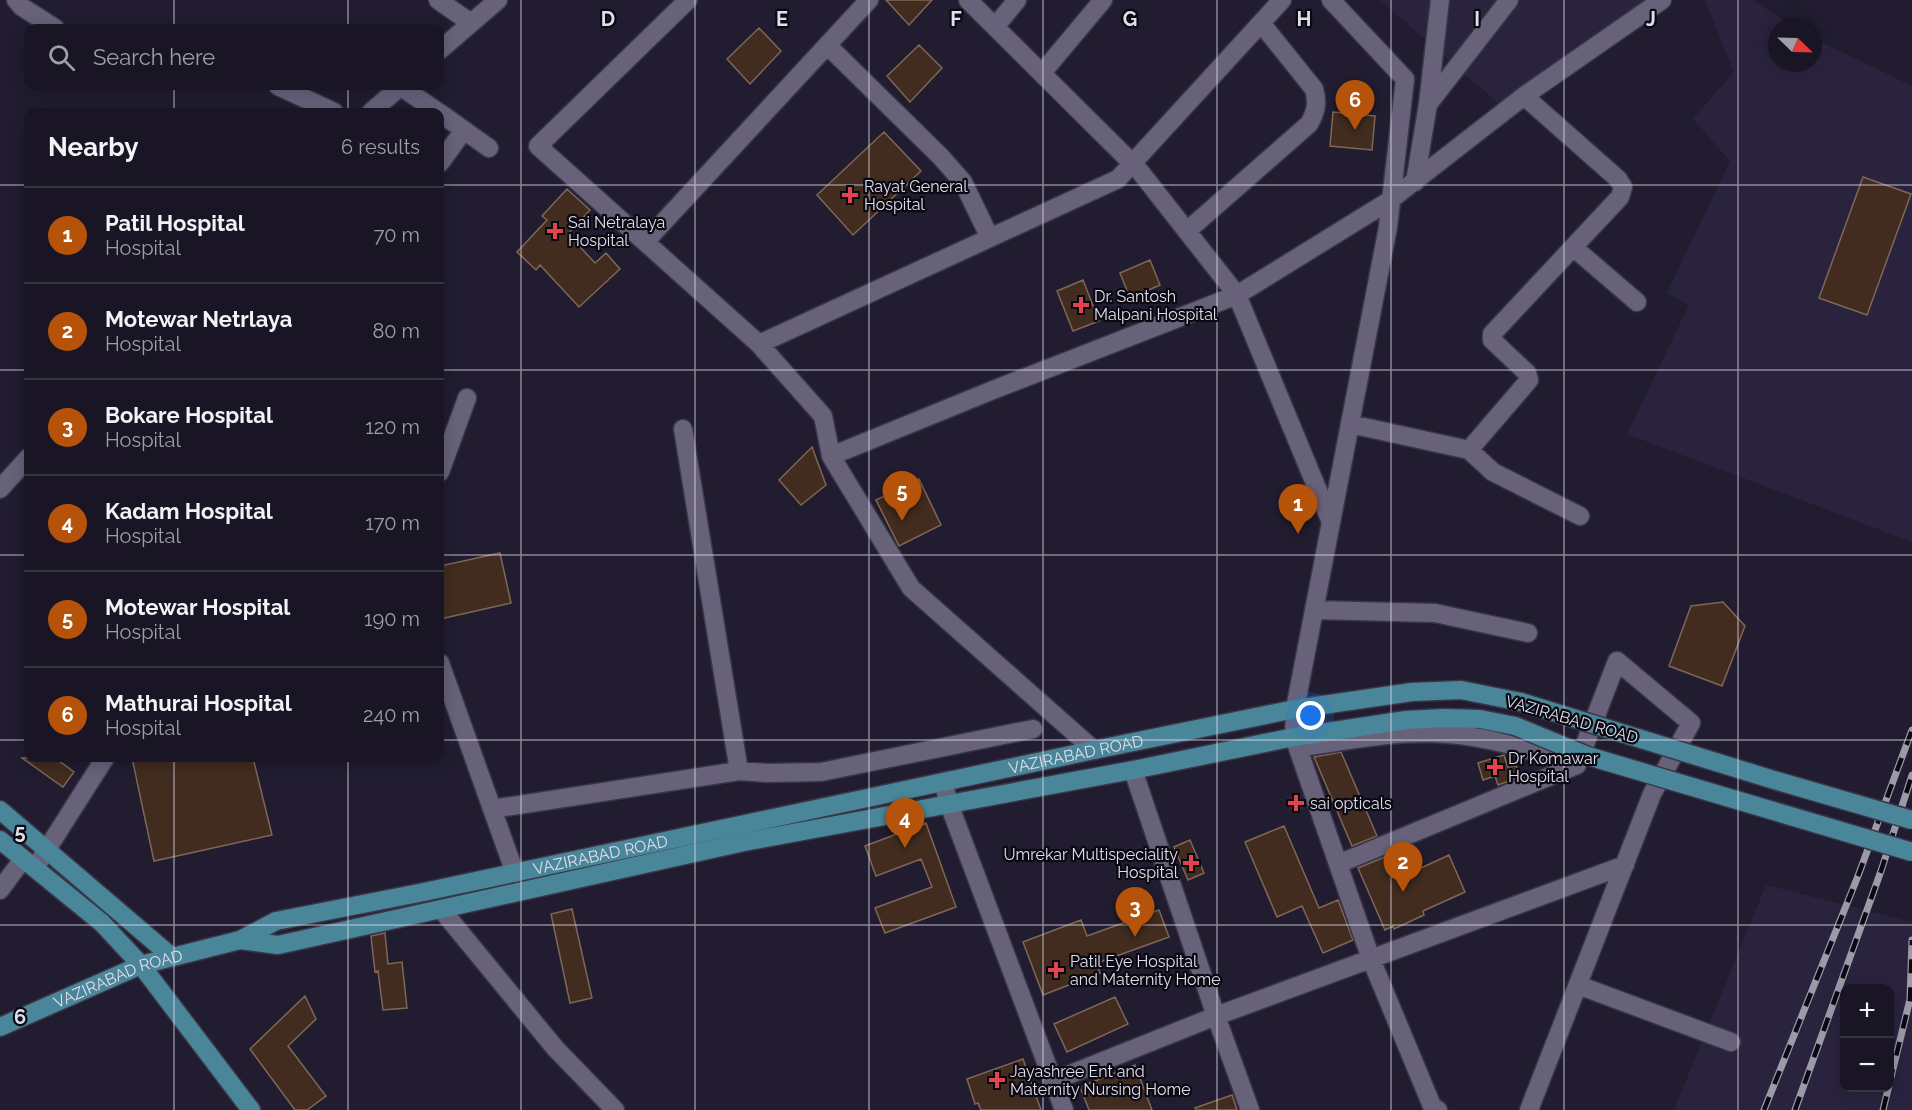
<!DOCTYPE html>
<html lang="en">
<head>
<meta charset="utf-8">
<style>
  body { margin:0; font-family:Raleway,sans-serif; background:#221e2c; color:#f1f3f6 }
  .controls { position:absolute; right:18px; bottom:18px; display:grid; overflow:hidden; border-radius:12px; box-shadow:0 3px 15px #0003 }
  .controls button { width:54px; height:54px; display:grid; place-items:center; padding:0; border:0; border-bottom:2px solid #373441; background:#191524; color:#f1f3f6; font:30px sans-serif }
  .compass { position:absolute; left:1768px; top:18px; width:54px; height:54px; border-radius:50%; background:#191524; box-shadow:0 3px 15px #0003; rotate:113deg }
  .you { position:absolute; left:1311px; top:716px; width:21px; height:21px; margin:-15px; border:4px solid #fff; border-radius:50%; background:#1a73e8; box-shadow:0 0 0 9px #1a73e833 }
  .badge { display:grid; place-items:center; width:39px; height:39px; border-radius:50%; background:#b45309; color:#fff; font-size:20px; font-weight:700 }
  .pin { position:absolute; translate:-50% -50px; filter:drop-shadow(0 2px 3px #0008) }
  .pin::after { content:''; position:absolute; top:32px; width:21px; height:18px; background:inherit; clip-path:polygon(0 0,100% 0,50% 100%) }
  .list { margin:0; padding:0; list-style:none }
  h2 { display:flex; justify-content:space-between; align-items:center; height:78px; margin:0; padding:0 24px; font-size:26px }
  h2 small { font-size:20px; font-weight:400; color:#9f9fa6 }
  .list li { display:grid; grid-template-columns:39px 1fr auto; gap:18px; align-items:center; box-sizing:border-box; height:96px; padding:0 24px; border-top:2px solid #373441 }
  .list b { display:block; font-size:22px; white-space:nowrap }
  .list p { margin:0; font-size:20px; white-space:nowrap; color:#9f9fa6 }
  .list em { font-size:20px; font-style:normal; color:#9f9fa6 }
  .icon { flex:none; width:33px; height:33px; fill:none; stroke:currentColor; stroke-width:2; stroke-linecap:round; stroke-linejoin:round }
  .map { position:relative; flex:none; width:1912px; height:1110px; overflow:hidden }
  .search { position:absolute; background:#191524; box-shadow:0 3px 15px #0003; left:24px; top:24px; width:420px; height:66px; display:flex; align-items:center; gap:15px; box-sizing:border-box; padding:0 21px; border-radius:12px; color:#9f9fa6; font-size:22px }
  .panel { position:absolute; background:#191524; box-shadow:0 3px 15px #0003; left:24px; top:108px; width:420px; height:654px; border-radius:12px }
  .map>svg:first-child { display:block }
  .built { fill:#2a233e; fill-rule:evenodd }
  .building { fill:#412c1f; stroke:#7f6758; stroke-width:1.5 }
  .lines { fill:none; stroke-linecap:round; stroke-linejoin:round }
  .minor-casing { stroke:#3a3647; stroke-width:21 }
  .major-casing { stroke:#3a3647; stroke-width:21 }
  .minor { stroke:#67627a; stroke-width:18 }
  .major { stroke:#4a8699; stroke-width:18 }
  .rail-casing { stroke:#9c99a9; stroke-width:7 }
  .rail { stroke:#0a0811; stroke-width:4.5; stroke-dasharray:14; stroke-linecap:butt }
  .major-bridge-casing { stroke:#3a3647; stroke-width:21; stroke-linecap:butt }
  .major-bridge { stroke:#4a8699; stroke-width:18 }
  .grid { fill:none; stroke:#e1deec; stroke-width:1.5; stroke-opacity:0.55 }
  .health-dot { fill:#e0444e; stroke:#0a0811; stroke-width:2 }
  .labels { text-anchor:middle; stroke-width:4.5; stroke-linejoin:round; paint-order:stroke }
  .poi-label { font-size:16px; fill:#e1deec; stroke:#0a0811; text-anchor:start }
  .street-label { font-size:16px; fill:#e1deec; stroke:#0a0811 }
  .grid-label { font-size:20px; text-anchor:middle; font-weight:bold; fill:#e1deec; stroke:#0a0811; stroke-width:4.5; stroke-linejoin:round; paint-order:stroke }
</style>
</head>
<body>
<div class="map">
<svg width="1912" height="1110" viewBox="0 0 1912 1110">
  <rect width="100%" height="100%" fill="#211c30"/>
  <!-- built -->
  <path class="built" d="M1380 0H1659L1498 103Z
    M1705 0H1752L1794 27H1777V63H1813V38L1912 86V542L1627 434 1689 305 1667 293 1730 161 1693 119 1734 72Z
    M1300 792 1307 808 1292 814 1285 799Z
    M1766 885 1912 922V1110H1674ZM1844 988H1890V1088H1844Z"/>
  <!-- building -->
  <path class="building" d="M886 0H932L909 25Z
    M759 28 781 51 750 84 727 59Z
    M919 45 942 68 910 102 887 76Z
    M1333 112 1375 116 1372 150 1330 146Z
    M884 132 921 171 853 235 817 195Z
    M1863 177 1911 194 1867 315 1819 298Z
    M567 189 590 210 568 234 595 263 606 253 620 269 579 307 540 265 536 270 517 252 547 220 542 216Z
    M1150 260 1160 285 1130 298 1120 273Z
    M1083 280 1099 321 1073 331 1057 291Z
    M812 447 826 485 801 505 779 480Z
    M919 479 941 525 899 546 876 500Z
    M500 553 511 603 440 619V566Z
    M1723 602 1745 626 1722 686 1669 666 1691 606Z
    M1341 752 1377 836 1352 846 1314 757Z
    M1504 755 1508 768 1516 765 1520 777 1498 785 1495 776 1483 780 1478 763Z
    M22 758H55L74 772 63 787Z
    M132 758H253L272 835 154 861Z
    M926 823 956 907 885 933 875 908 932 887 921 859 876 876 865 846Z
    M1284 826 1319 908 1338 900 1353 940 1323 953 1302 906 1277 917 1245 842Z
    M1190 840 1204 873 1188 880 1174 847Z
    M1411 846 1421 868 1449 855 1465 892 1423 911 1424 915 1394 929 1393 926 1385 930 1358 868Z
    M572 909 592 998 570 1003 551 914Z
    M1159 910 1169 937 1097 963 1100 973 1043 995 1023 942 1081 920 1087 936Z
    M385 933 388 964 402 962 407 1008 383 1010 378 971 375 972 371 936Z
    M305 996 316 1019 288 1046 326 1096 307 1110H295L250 1049Z
    M1115 997 1128 1024 1067 1052 1054 1024Z
    M1023 1059 1041 1110H981L978 1103 975 1104 967 1079Z
    M1135 1065 1152 1110H1089L1080 1087Z
    M1232 1095 1237 1110H1196L1195 1108Z"/>
  <g class="lines">
    <defs>
      <path id="minor" d="M16 0 22 7 55 28
        M438 0 471 23
        M688 0 538 146 759 344
        M968 0 1138 169 1237 295 1331 522
        M1331 0 1405 79 1388 227 1295 709 1294 737 1371 959 1432 1106 1438 1110
        M995 27 1017 0
        M827 45 941 157 963 182 990 238
        M440 50 498 0
        M1042 73 1103 0
        M278 86 334 112
        M400 86 438 112
        M1429 103 1509 0
        M371 112 401 86
        M440 113 489 148
        M440 163 464 130
        M1415 182 1428 104 1440 0
        M1187 231 1309 124C1316 112 1318 103 1314 89L1261 23
        M645 242 869 0
        M1573 247 1637 302
        M1350 424 1469 450 1493 472 1580 516
        M683 429 739 771
        M1469 450 1529 380 1527 373 1492 340V334L1620 197 1623 187 1618 179 1524 96
        M831 456 823 416 759 344 1118 179 1282 0
        M440 472 467 398
        M0 489 28 458
        M1314 610 1435 613 1528 633
        M440 663 515 873
        M1298 748C1348 740 1398 730 1448 734 1492 737 1536 752 1577 765
        M1094 750 911 588 831 456 993 390 1237 295 1389 201 1524 96 1662 0
        M943 782 949 804 1064 1110
        M492 809 739 771 767 773 821 772 1033 729
        M1338 864 1577 765 1617 661 1691 723 1652 794 1529 1110
        M35 868 105 758
        M0 890 23 859
        M441 909 555 1048 615 1110
        M1578 985 1731 1042
        M1053 1081 1216 1016 1133 770
        M1250 1110 1216 1016 1625 865"/>
      <g id="major">
        <path d="M0 810 172 957"/>
        <path d="M0 840 102 923 141 965 251 1110"/>
        <path d="M240 940 278 945 744 842 1133 770 1294 737 1406 720 1445 718 1480 719 1515 726"/>
        <path id="s1" d="M0 1027 141 965 240 940 276 921 419 893 1094 750 1295 709 1412 692 1461 690 1521 702"/>
      </g>
    </defs>
    <!-- minor casing -->
    <use href="#minor" class="minor-casing"/>
    <!-- major casing -->
    <use href="#major" class="major-casing"/>
    <!-- minor -->
    <use href="#minor" class="minor"/>
    <!-- major -->
    <use href="#major" class="major"/>
    <defs>
      <path id="rail" d="M1764 1110 1858 876 1912 730
        M1795 1110 1881 871 1912 775
        M1883 1110 1910 999 1912 940"/>
    </defs>
    <!-- rail casing -->
    <use href="#rail" class="rail-casing"/>
    <!-- rail -->
    <use href="#rail" class="rail"/>
    <defs>
      <path id="major-bridge" d="M1521 702 1774 780 1912 820
        M1515 726 1588 756 1912 852"/>
    </defs>
    <!-- major-bridge casing -->
    <use href="#major-bridge" class="major-bridge-casing"/>
    <!-- major-bridge -->
    <use href="#major-bridge" class="major-bridge"/>
  </g>
  <!-- grid -->
  <path class="grid" d="M174 0V28M348 0V28M521 0V1110M695 0V1110M869 0V1110M1043 0V1110M1217 0V1110M1391 0V1110M1564 0V1110M1738 0V1110M174 86V112M348 86V112M0 185H28M440 185H1912M0 370H28M440 370H1912M0 555H28M440 555H1912M0 740H28M440 740H1912M174 758V1110M348 758V1110M0 925H1912"/>
  <!-- markers -->
  <g class="health-dot">
    <path d="M847 186h6v6h6v6h-6v6h-6v-6h-6v-6h6z"/>
    <path d="M552 222h6v6h6v6h-6v6h-6v-6h-6v-6h6z"/>
    <path d="M1078 296h6v6h6v6h-6v6h-6v-6h-6v-6h6z"/>
    <path d="M1492 758h6v6h6v6h-6v6h-6v-6h-6v-6h6z"/>
    <path d="M1293 794h6v6h6v6h-6v6h-6v-6h-6v-6h6z"/>
    <path d="M1188 854h6v6h6v6h-6v6h-6v-6h-6v-6h6z"/>
    <path d="M1053 961h6v6h6v6h-6v6h-6v-6h-6v-6h6z"/>
    <path d="M994 1071h6v6h6v6h-6v6h-6v-6h-6v-6h6z"/>
  </g>
  <g class="labels">
    <!-- poi labels -->
    <g class="poi-label">
      <text x="864" y="192">Rayat General<tspan x="864" dy="18">Hospital</tspan></text>
      <text x="568" y="228">Sai Netralaya<tspan x="568" dy="18">Hospital</tspan></text>
      <text x="1094" y="302">Dr. Santosh<tspan x="1094" dy="18">Malpani Hospital</tspan></text>
      <text x="1508" y="764">Dr Komawar<tspan x="1508" dy="18">Hospital</tspan></text>
      <text x="1310" y="809">sai opticals</text>
      <text x="1178" y="860" text-anchor="end">Umrekar Multispeciality<tspan x="1178" dy="18">Hospital</tspan></text>
      <text x="1070" y="967">Patil Eye Hospital<tspan x="1070" dy="18">and Maternity Home</tspan></text>
      <text x="1010" y="1077">Jayashree Ent and<tspan x="1010" dy="18">Maternity Nursing Home</tspan></text>
    </g>
    <!-- street labels -->
    <g class="street-label">
      <text transform="translate(1572 719) rotate(16)" y="6">VAZIRABAD ROAD</text>
      <text dy="6" stroke="none"><textPath href="#s1" startOffset="1114">VAZIRABAD ROAD</textPath></text>
      <text dy="6" stroke="none"><textPath href="#s1" startOffset="628">VAZIRABAD ROAD</textPath></text>
      <text dy="6" stroke="none"><textPath href="#s1" startOffset="128">VAZIRABAD ROAD</textPath></text>
    </g>
  </g>
  <g class="grid-label">
    <text x="608" y="26">D</text>
    <text x="782" y="26">E</text>
    <text x="956" y="26">F</text>
    <text x="1130" y="26">G</text>
    <text x="1304" y="26">H</text>
    <text x="1477" y="26">I</text>
    <text x="1651" y="26">J</text>
    <text x="20" y="839">5</text>
    <text x="20" y="1024">6</text>
  </g>
</svg>
<div class="controls">
<button>+</button>
<button>−</button>
</div>
<svg class="compass" viewBox="-18 -18 36 36"><path d="M0-13l5 13h-10z" fill="#e53935"/><path d="M0 13l5-13h-10z" fill="#9f9fa6"/></svg>
<div class="you"></div>
<div class="pin badge" style="left:1298px;top:534px">1</div>
<div class="pin badge" style="left:1403px;top:892px">2</div>
<div class="pin badge" style="left:1135px;top:937px">3</div>
<div class="pin badge" style="left:905px;top:848px">4</div>
<div class="pin badge" style="left:902px;top:521px">5</div>
<div class="pin badge" style="left:1355px;top:130px">6</div>
<div class="search"><svg class="icon" aria-label="search" viewBox="0 0 24 24"><circle cx="10" cy="10" r="6"/><path d="M15 15l6 6"/></svg>Search here</div>
<section class="panel">
<h2>Nearby<small>6 results</small></h2>
<ul class="list">
<li><span class="badge">1</span><div><b>Patil Hospital</b><p>Hospital</p></div><em>70 m</em></li>
<li><span class="badge">2</span><div><b>Motewar Netrlaya</b><p>Hospital</p></div><em>80 m</em></li>
<li><span class="badge">3</span><div><b>Bokare Hospital</b><p>Hospital</p></div><em>120 m</em></li>
<li><span class="badge">4</span><div><b>Kadam Hospital</b><p>Hospital</p></div><em>170 m</em></li>
<li><span class="badge">5</span><div><b>Motewar Hospital</b><p>Hospital</p></div><em>190 m</em></li>
<li><span class="badge">6</span><div><b>Mathurai Hospital</b><p>Hospital</p></div><em>240 m</em></li>
</ul>
</section>
</div>
</body>
</html>
